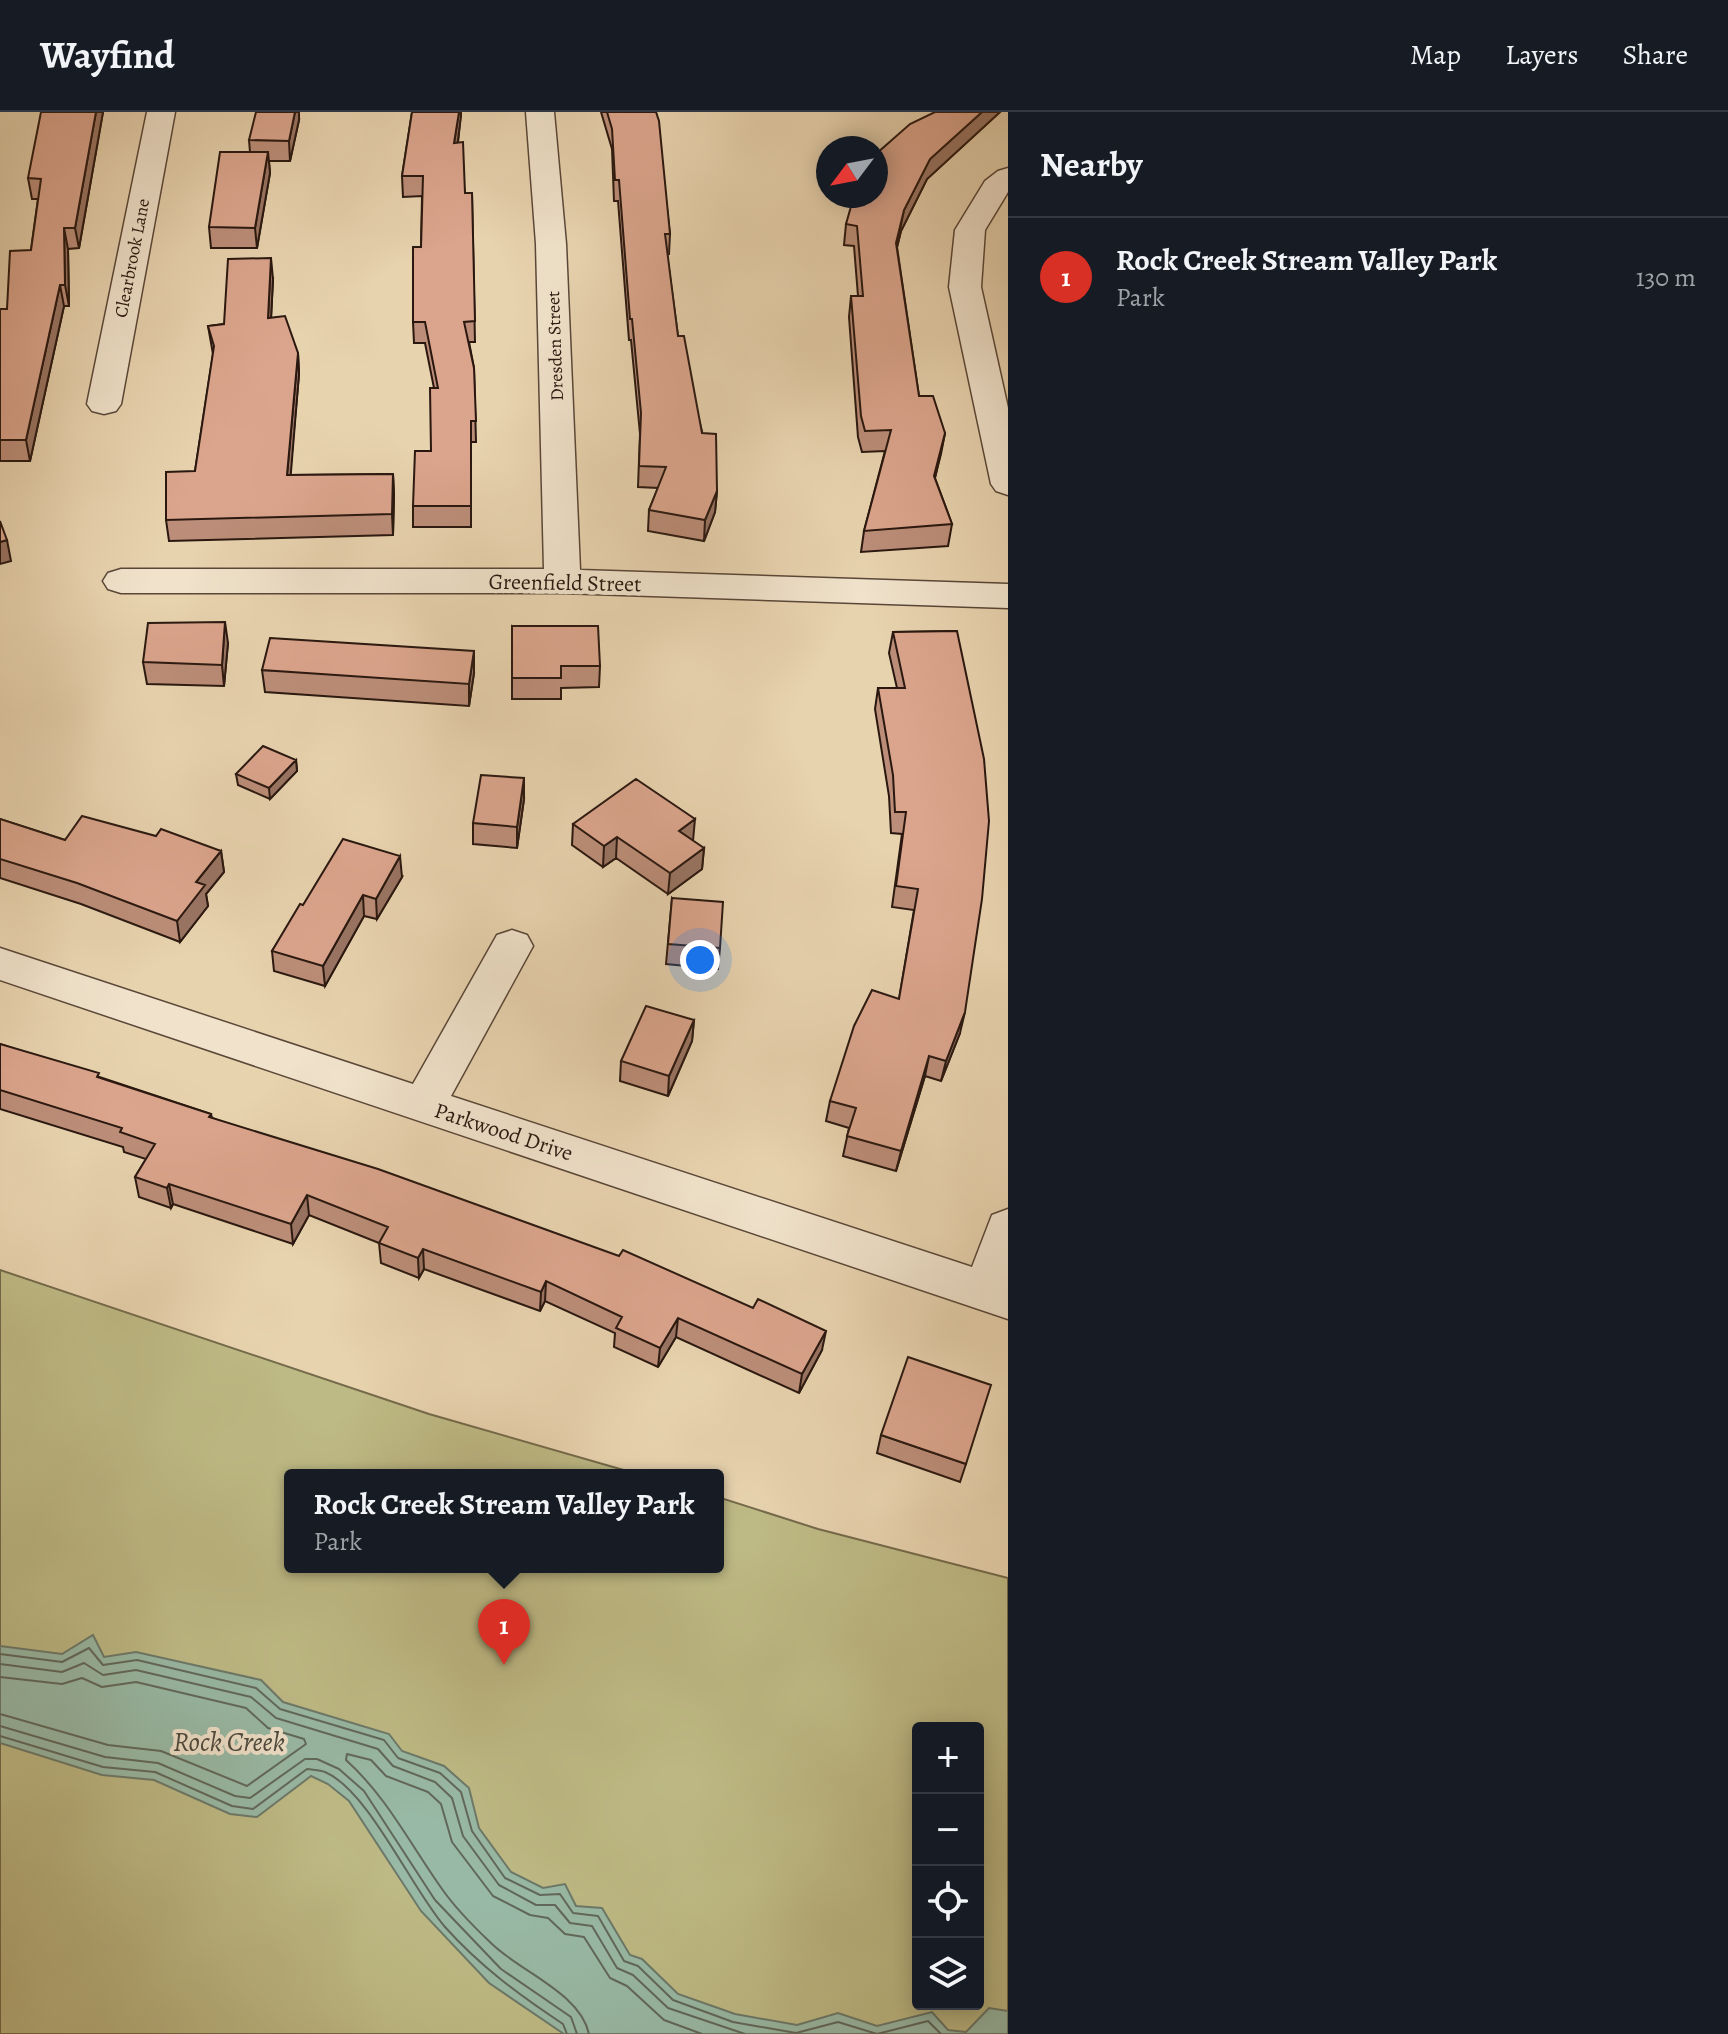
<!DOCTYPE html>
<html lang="en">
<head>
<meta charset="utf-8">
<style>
  body { margin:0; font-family:Alegreya,serif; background:#242831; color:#f1f3f6 }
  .controls { position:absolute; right:24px; bottom:24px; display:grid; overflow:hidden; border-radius:8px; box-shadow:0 4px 20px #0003 }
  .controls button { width:72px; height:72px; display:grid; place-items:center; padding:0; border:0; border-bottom:2px solid #363941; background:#171b24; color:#f1f3f6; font:40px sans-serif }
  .compass { position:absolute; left:816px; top:24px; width:72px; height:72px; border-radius:50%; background:#171b24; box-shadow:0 4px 20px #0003; rotate:238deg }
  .you { position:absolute; left:700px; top:848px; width:28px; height:28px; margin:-20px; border:6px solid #fff; border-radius:50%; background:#1a73e8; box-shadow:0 0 0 12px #1a73e833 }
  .badge { display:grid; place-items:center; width:52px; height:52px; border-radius:50%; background:#d93025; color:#fff; font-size:26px; font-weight:700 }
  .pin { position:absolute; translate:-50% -66px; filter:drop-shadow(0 2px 4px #0008) }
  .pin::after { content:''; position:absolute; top:42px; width:28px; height:24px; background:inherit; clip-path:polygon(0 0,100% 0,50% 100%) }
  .popup { position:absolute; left:284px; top:1357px; width:440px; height:104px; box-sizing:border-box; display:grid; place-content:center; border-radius:8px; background:#171b24; filter:drop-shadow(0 2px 6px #0005); font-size:26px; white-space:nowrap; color:#9ea1a6 }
  .popup b { font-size:30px; color:#f1f3f6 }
  .popup::after { content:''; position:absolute; left:50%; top:100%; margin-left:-16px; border:16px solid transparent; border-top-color:#171b24 }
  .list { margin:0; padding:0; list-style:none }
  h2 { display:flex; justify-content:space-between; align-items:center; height:104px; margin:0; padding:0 32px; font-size:34px }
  h2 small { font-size:26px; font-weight:400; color:#9ea1a6 }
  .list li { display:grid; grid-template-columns:52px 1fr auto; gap:24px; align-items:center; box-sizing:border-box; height:120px; padding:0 32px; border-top:2px solid #363941 }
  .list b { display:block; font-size:30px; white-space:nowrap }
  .list p { margin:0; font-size:26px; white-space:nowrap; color:#9ea1a6 }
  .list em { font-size:26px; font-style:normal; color:#9ea1a6 }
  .icon { flex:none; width:44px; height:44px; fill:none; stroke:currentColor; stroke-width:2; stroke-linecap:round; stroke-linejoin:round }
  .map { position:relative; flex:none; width:1008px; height:1922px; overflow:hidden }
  header { display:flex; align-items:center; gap:48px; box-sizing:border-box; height:112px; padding:0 40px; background:#171b24; border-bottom:2px solid #363941 }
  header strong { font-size:38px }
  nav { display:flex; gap:44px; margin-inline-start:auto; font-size:28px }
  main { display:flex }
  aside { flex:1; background:#171b24 }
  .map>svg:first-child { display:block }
  .green { fill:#beba85; stroke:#74694a; stroke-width:2; fill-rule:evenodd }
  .water { fill:#98b9a5; stroke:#6c7969; stroke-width:2 }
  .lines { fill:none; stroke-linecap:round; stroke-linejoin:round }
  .shore { stroke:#61685a; stroke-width:2 }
  .minor-casing { stroke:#5a4738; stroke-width:3 }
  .minor { fill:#f0e2cb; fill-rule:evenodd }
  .wall { fill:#bc8e79; stroke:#2a1810; stroke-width:2 }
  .shaded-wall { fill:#997463; stroke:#2a1810; stroke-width:2 }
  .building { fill:#dba58d; stroke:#2a1810; stroke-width:2 }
  .labels { text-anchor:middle; stroke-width:8; stroke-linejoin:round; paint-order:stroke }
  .far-street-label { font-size:18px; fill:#2a1810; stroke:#f0e2cb }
  .street-label { font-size:22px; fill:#2a1810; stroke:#f0e2cb }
  .near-water-label { font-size:28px; font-style:italic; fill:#4b483d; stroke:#f0e2cb }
</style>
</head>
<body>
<header>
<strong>Wayfind</strong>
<nav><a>Map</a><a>Layers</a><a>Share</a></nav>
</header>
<main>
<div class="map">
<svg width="1008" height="1922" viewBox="0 0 1008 1922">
  <rect width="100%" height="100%" fill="#e8d3af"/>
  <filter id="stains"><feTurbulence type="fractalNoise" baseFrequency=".0025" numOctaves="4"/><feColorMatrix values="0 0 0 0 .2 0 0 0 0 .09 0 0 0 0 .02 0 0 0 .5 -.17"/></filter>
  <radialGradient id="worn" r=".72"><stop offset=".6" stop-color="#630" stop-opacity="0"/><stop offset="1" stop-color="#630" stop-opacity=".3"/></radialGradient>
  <!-- green -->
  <path class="green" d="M0 1158 429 1302 641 1363H290V1455H718V1385L818 1417 1008 1466V1922H0ZM918 1616H978V1892H918Z"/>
  <!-- water -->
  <path class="water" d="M93 1523 104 1545 136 1540 261 1568 283 1590 389 1622 402 1639 444 1654 469 1676 479 1716 511 1760 543 1776 565 1772 576 1794 602 1796 630 1843 642 1847 678 1882 735 1902 797 1913 838 1901 877 1914 932 1900 948 1918 966 1920 989 1896 1008 1899V1922H564L489 1871 421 1799 349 1689 328 1672 311 1664 257 1705 230 1702 154 1668 102 1663 0 1631V1534L62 1542Z"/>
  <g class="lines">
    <!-- shore -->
    <path class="shore" d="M0 1542 62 1550 89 1536 103 1553 137 1548 256 1576 280 1597 384 1628 398 1646 440 1661 461 1680 472 1719 505 1766 540 1783 560 1782 573 1801 598 1804 624 1849 638 1854 673 1888 733 1910 796 1921 838 1910 877 1922 928 1909 941 1922
      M0 1552 62 1560 84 1551 103 1563 136 1558 251 1585 276 1606 378 1637 393 1654 435 1670 452 1686 463 1724 499 1773 536 1793H555L570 1811 592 1814 617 1856 633 1863 668 1896 745 1922
      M0 1565 62 1572 82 1566 102 1575 136 1570 246 1596 268 1616 304 1627 306 1632 247 1674 161 1639 108 1633 0 1602
      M0 1614 105 1645 158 1651 235 1684 250 1686 305 1647H317L339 1657 364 1679 435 1788 501 1857 571 1905 577 1922
      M0 1624 103 1655 155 1660 232 1694 253 1697 307 1657C313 1658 320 1658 325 1660 369 1679 411 1776 445 1815 480 1854 519 1883 563 1912L567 1922
      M589 1922C580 1881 521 1860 492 1832 474 1815 456 1797 442 1777 410 1732 387 1685 346 1648L347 1642 371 1648 386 1664 428 1680 441 1692 452 1730 493 1784 530 1803 548 1806 565 1822 584 1825 610 1866 627 1874 664 1908 702 1922"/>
    <defs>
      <path id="minor" d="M147 0H175L121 292 116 299 104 302 92 299 87 292Z
        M526 0H554L566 132 580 458 1008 472V496L562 481H121L108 477 103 469 108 461 121 457H544L536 132Z
        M1008 56V80L985 118 981 175 1008 296V383L996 379 991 372 949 175 955 118 985 69 998 59Z
        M512 818 527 823 533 834 451 984 972 1155 992 1103 1008 1097V1207L0 868V836L413 972 497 823Z"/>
    </defs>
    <!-- minor casing -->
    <use href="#minor" class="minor-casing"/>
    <!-- minor -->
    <use href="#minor" class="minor"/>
  </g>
  <!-- wall -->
  <path class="wall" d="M103 0 79 136 68 137 69 194H64L30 349H0V197H7L31 138 38 87H32L28 66Z
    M412 0H461L458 31 465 81H472L475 230H469L474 256 476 330H471V415H413V394L431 339 434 276 425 231H414L413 210 421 135 422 84 403 85 402 64Z
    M601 0H656L670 122 669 142H667L678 224 717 379 715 400 704 429 648 419 649 398 658 376 638 375 640 322 631 228H629L618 89H614L612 37Z
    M935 0H1000L927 67 901 119 897 135 919 284 945 321 935 366 952 412 948 434 861 440 864 419 885 339 862 340 858 325 849 205 851 184H858L854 134 844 133 846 112Z
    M299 8 290 49H269L270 61 257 136H211L209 115 250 40 249 28Z
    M273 167 271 206 298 241 299 262 290 363 393 362 394 383 393 423 169 429 166 408 195 359 213 242 208 214 224 212Z
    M512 514 600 554 599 575 561 576V587H512Z
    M957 519 960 921 941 969 925 964 896 1059 843 1044 849 1016 826 1009 830 989 899 887 914 798 892 795 902 722 891 721 889 684 875 597 878 576H897L889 541 893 520Z
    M228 531 224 574 147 572 143 550Z
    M262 558 474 561 469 594 265 580Z
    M296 648 297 659 270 687 238 673 236 662Z
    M524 687 517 736 473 732V711Z
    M0 707 65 728 156 724 221 739 224 760 206 782 208 794 180 830 81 792 0 766Z
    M573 712 704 736 702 757 668 782 616 746 603 755 572 733Z
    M402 765 377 807 364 804 325 874 274 859 272 839 303 793Z
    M672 786 720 836 718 857 666 852Z
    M694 908 692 929 668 984 620 969 621 949Z
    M0 932 211 1002 212 1006 822 1238 799 1281 676 1225 658 1255 614 1235 615 1221 545 1189 540 1199 424 1157 419 1166 381 1151 379 1131 309 1103 293 1132 173 1092 171 1096 139 1085 135 1065 146 1047 124 1040 123 1035 0 997Z
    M881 1323 966 1352 960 1370 877 1341Z"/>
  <!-- shaded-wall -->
  <path class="shaded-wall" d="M96 0H103L79 136 75 116Z
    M295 0H299V8L290 49 289 29Z
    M459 0H461V4L455 51 454 31Z
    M982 0H1000L927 67 901 119 893 152 904 98 930 47Z
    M268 40 270 61 257 136 255 116Z
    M64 116 68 137 69 194 65 173Z
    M271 146 273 167 270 227 268 206Z
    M60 173 64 194 30 349 26 328Z
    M298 241 299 262 289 384 287 363Z
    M945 321 941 342 930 385 934 364Z
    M393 362 394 383 393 423 392 402Z
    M717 379 715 400 704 429 705 408Z
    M7 428 11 449 0 452V430Z
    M225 510 228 531 224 574 222 553Z
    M474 539V561L469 594V572Z
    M296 648 297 659 270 687 269 676Z
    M524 666V687L517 736V715Z
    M695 707 693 729 679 719Z
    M617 725 616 746 603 755 604 734Z
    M704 736 702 757 668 782 670 761Z
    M221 739 224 760 206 782 208 794 180 830 177 809 196 770Z
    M400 744 402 765 377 807 376 787Z
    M363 783 364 804 325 874 323 854Z
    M965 900 960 921 941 969 946 949Z
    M694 908 692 929 668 984 669 964Z
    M929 944 925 964 896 1059 901 1039Z
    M169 1072 173 1092 171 1096 167 1076Z
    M307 1083 309 1103 293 1132 291 1112Z
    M423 1137 424 1157 419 1166 418 1146Z
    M546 1169 545 1189 540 1199 541 1180Z
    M678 1206 676 1225 658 1255 660 1236Z
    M826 1219 822 1238 799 1281 802 1262Z"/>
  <!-- building -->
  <path class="building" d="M41 0H96L75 116H64L65 173H60L26 328H0V197H7L10 139 31 138 41 67 28 66Z
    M256 0H295L289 29 249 28Z
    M412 0H459L454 31 463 30 465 81H472L475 209 464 210 474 256 476 309H471V394H413L415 339H431L430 276H438L425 210H413V135H421L423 64H402Z
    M607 0H656L659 9 670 122H665L678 224H684L702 321 716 322 717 379 705 408 649 398 666 355 639 354 641 301 632 207H630L619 68H615L612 17Z
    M935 0H982L930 47 904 98 896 131 919 284H933L945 321 934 364 952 412 864 419 891 318 865 319 861 304 851 184H863L857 114 846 112 854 84H876V42L910 12Z
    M220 40H268L255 116 209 115Z
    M271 146 268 206 285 204 298 241 287 363 393 362 392 402 166 408V360L195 359 214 234 208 214 224 212 228 147Z
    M0 409 7 428 0 430Z
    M225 510 222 553 143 550 148 511Z
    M512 514H598L600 554H561V566H512Z
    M957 519 984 647 989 709 982 787 965 900 946 949 929 944 901 1039 847 1024 856 996 830 989 854 914 872 878 899 887 918 777 896 774 906 700H895L893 663 878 576H905L893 520Z
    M270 526 474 539 469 572 262 558Z
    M263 634 296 648 269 676 236 662Z
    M481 663 524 666 517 715 473 711Z
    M636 667 695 707 679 719 704 736 670 761 617 725 604 734 573 712Z
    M82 704 156 724 161 717 221 739 196 770 205 773 177 809 77 771 0 747V707L65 728Z
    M343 727 400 744 376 787 363 783 323 854 272 839 300 792 303 793Z
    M672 786 723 790 720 836 668 832Z
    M646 894 694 908 669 964 621 949Z
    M0 932 99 961 97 965 211 1002 209 1005 378 1057 619 1144 623 1138 753 1196 758 1187 826 1219 802 1262 678 1206 660 1236 616 1216 622 1205 546 1169 541 1180 423 1137 418 1146 379 1131 388 1115 307 1083 291 1112 169 1072 167 1076 135 1065 155 1032 120 1020 122 1016 0 978Z
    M908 1245 991 1273 966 1352 881 1323Z"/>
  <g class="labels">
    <!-- far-street labels -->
    <g class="far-street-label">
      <text transform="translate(132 146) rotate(-79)" y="6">Clearbrook Lane</text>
      <text transform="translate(555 234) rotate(-92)" y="6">Dresden Street</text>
    </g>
    <!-- street labels -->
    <g class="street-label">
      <text transform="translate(565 470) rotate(1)" y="8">Greenfield Street</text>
      <text transform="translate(504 1019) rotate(18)" y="8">Parkwood Drive</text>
    </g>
    <!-- near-water labels -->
    <g class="near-water-label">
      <text x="229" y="1639">Rock Creek</text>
    </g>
  </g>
  <rect width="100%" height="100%" filter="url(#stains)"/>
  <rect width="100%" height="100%" fill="url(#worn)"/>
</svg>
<div class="controls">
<button>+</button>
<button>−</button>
<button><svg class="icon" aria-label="locate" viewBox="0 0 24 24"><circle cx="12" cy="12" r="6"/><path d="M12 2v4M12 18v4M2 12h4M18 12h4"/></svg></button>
<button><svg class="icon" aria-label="layers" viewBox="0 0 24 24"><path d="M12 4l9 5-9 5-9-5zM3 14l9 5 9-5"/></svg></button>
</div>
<svg class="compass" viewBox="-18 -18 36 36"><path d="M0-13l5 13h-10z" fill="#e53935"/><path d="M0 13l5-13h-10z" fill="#9ea1a6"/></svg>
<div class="you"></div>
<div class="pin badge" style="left:504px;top:1553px">1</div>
<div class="popup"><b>Rock Creek Stream Valley Park</b>Park</div>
</div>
<aside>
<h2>Nearby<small></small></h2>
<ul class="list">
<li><span class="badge">1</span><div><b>Rock Creek Stream Valley Park</b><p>Park</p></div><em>130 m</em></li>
</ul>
</aside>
</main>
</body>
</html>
